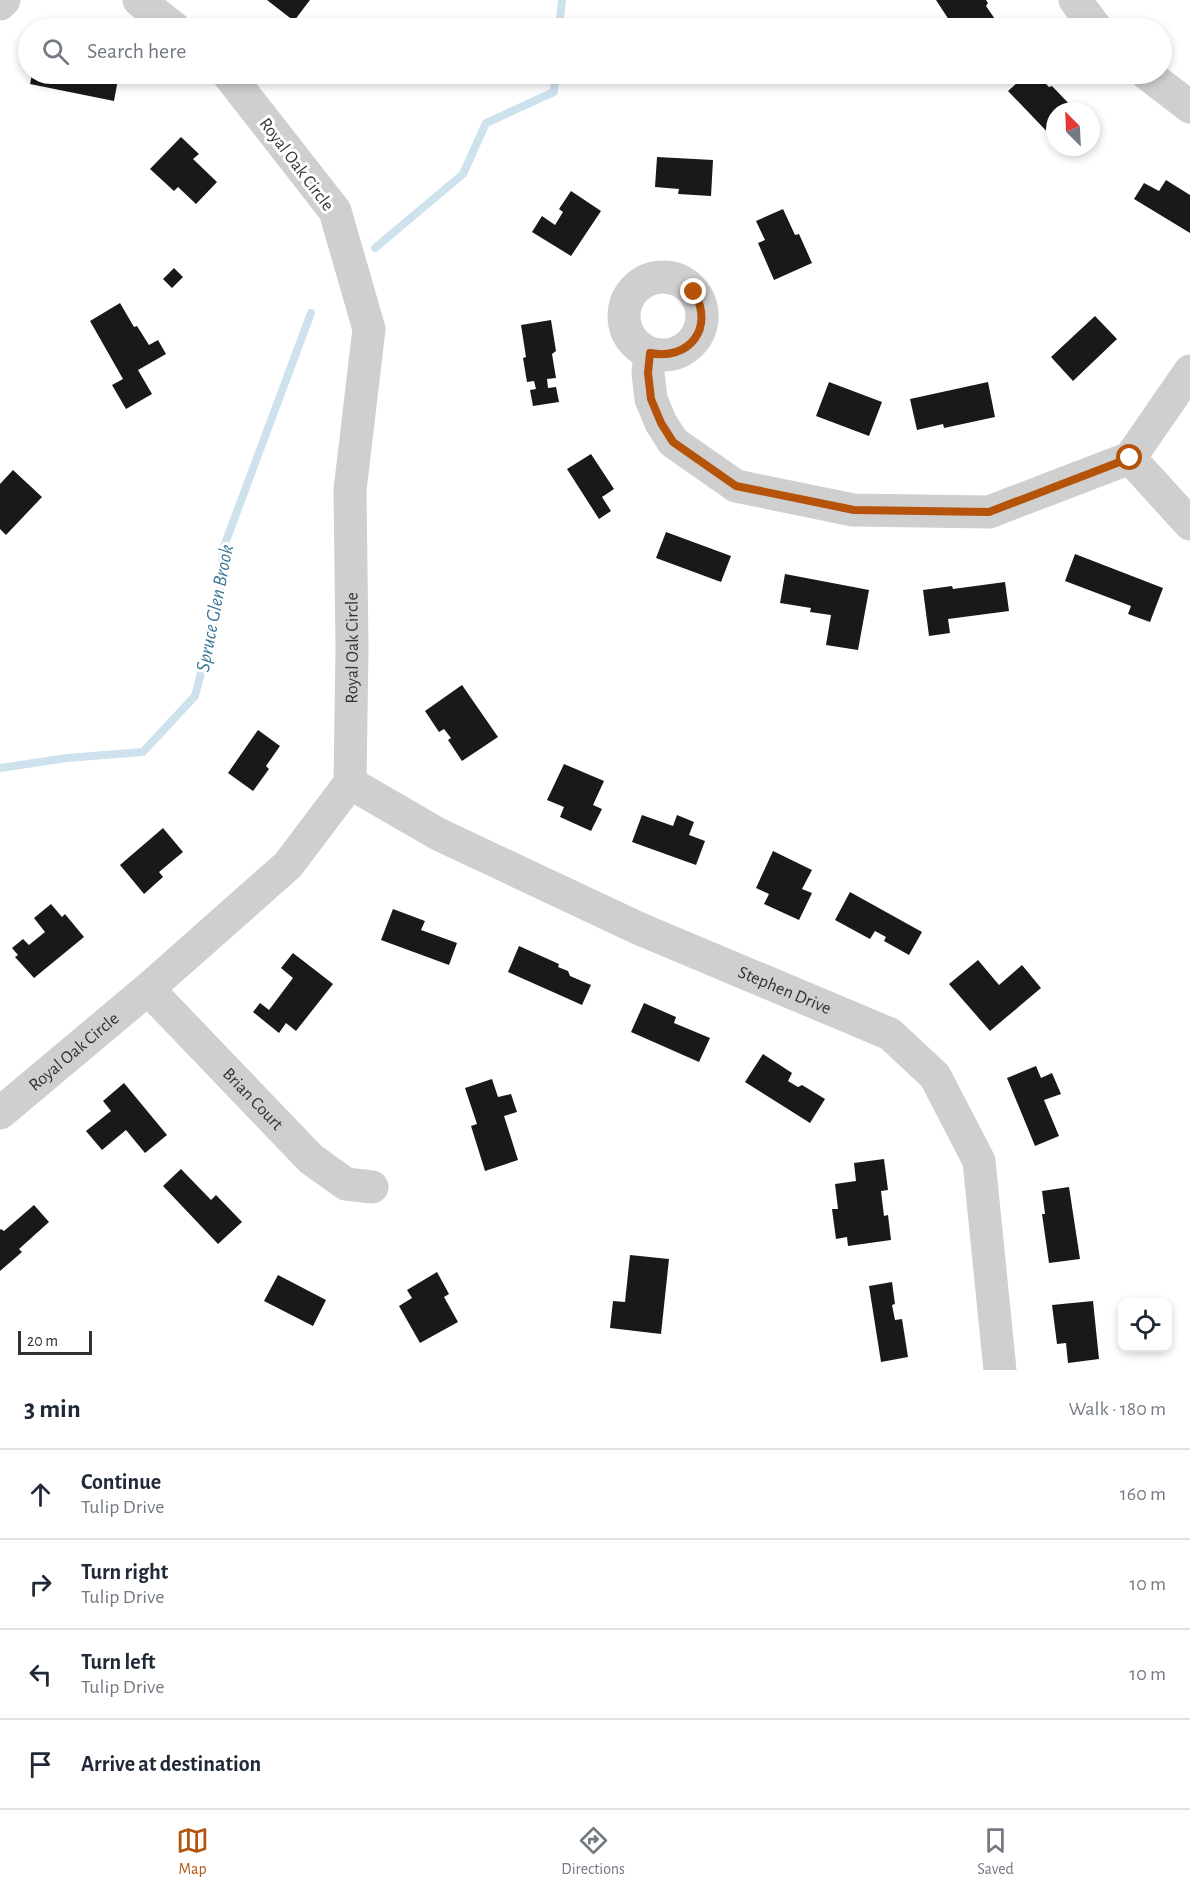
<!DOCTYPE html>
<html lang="en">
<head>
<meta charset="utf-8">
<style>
  body { margin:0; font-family:"Alegreya Sans",sans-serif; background:#f2f2f3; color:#1f2937 }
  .controls { position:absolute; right:18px; bottom:18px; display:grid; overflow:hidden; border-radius:12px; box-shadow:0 3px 9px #0003 }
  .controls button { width:54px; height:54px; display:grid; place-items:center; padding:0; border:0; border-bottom:2px solid #e0e1e3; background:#fff; color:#1f2937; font:30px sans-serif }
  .compass { position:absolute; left:1046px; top:102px; width:54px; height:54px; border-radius:50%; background:#fff; box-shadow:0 3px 9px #0003; rotate:336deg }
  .scale { position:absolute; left:18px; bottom:15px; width:74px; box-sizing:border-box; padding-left:6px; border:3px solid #323232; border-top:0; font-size:16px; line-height:21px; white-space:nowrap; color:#323232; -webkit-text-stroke:4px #fff; paint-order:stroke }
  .stop { position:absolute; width:18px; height:18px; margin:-14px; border:4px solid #b45309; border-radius:50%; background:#fff }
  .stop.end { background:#b45309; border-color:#fff; box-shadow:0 2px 6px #0008 }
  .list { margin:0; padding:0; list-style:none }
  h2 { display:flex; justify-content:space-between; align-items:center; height:78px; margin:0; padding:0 24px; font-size:26px }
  h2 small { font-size:20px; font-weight:400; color:#747a83 }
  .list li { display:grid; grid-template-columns:39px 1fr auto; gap:18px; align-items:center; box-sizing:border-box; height:90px; padding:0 24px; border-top:2px solid #e0e1e3 }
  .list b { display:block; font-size:22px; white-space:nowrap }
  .list p { margin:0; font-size:20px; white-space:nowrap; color:#747a83 }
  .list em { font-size:20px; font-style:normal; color:#747a83 }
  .icon { flex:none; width:33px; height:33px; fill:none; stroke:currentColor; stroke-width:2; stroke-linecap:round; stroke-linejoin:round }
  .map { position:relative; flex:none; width:1190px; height:1370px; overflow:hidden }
  .search { position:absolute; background:#fff; box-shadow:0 3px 9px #0003; left:18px; right:18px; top:18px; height:66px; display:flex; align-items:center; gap:15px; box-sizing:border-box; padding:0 21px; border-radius:33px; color:#747a83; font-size:22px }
  .sheet { height:438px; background:#fff }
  nav { display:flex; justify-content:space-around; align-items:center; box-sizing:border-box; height:84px; border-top:2px solid #e0e1e3; background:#fff; font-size:16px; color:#747a83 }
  nav a { display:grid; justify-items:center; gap:3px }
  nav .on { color:#b45309 }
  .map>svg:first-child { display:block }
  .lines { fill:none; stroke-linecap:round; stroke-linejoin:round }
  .stream { stroke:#cee2ee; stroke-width:8 }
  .building { fill:#191919 }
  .minor { stroke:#cfcfcf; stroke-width:33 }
  .route { stroke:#b45309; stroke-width:8 }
  .labels { text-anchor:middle; stroke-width:6; stroke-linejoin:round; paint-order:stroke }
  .street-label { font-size:18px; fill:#323232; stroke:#fff }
  .water-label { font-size:20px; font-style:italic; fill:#3d7797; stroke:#fff }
</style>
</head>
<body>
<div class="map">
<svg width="1190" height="1370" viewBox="0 0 1190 1370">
  <rect width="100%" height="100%" fill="#fff"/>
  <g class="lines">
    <!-- stream -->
    <path class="stream" d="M559 28 562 0
      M375 248 463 174 486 123 554 92 555 74
      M0 768 67 758 143 752 195 696 218 608 223 549 311 313"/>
  </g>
  <!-- building -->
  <path class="building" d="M267 0H310L294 21Z
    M936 0H986L988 3 986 6 1001 28H967L962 21 953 26Z
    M32 74H119L114 101 30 84Z
    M1027 74H1036L1049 87 1052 86 1076 111H1055V140L1008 91Z
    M181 137 199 154 193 159 217 182 196 204 178 187 174 191 150 169Z
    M657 157 713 160 711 196 678 194 679 189 655 187Z
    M1166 180 1190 195V233L1134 199 1144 183 1159 191Z
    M571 191 601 211 571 256 532 232 542 216 555 225 563 212 559 209Z
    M783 209 795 235 799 234 812 263 774 280 758 243 765 240 756 221Z
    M174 268 183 277 172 288 163 279Z
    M120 303 134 327 137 326 149 345 158 340 166 354 138 370 152 394 126 409 112 385 123 379 90 321Z
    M1095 316 1117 339 1073 381 1051 357Z
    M551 320 556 351 552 354 556 378 547 379 548 388 556 387 559 402 533 406 530 390 536 389 534 381 527 382 523 358 526 357 521 325Z
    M829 382 882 402 869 436 816 416Z
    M988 382 995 417 944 428 943 424 917 430 910 399Z
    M591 454 614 489 602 497 611 511 599 519 567 469Z
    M13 470 42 497 6 535 0 529V484Z
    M666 532 731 556 721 582 656 558Z
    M1075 554 1163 588 1150 622 1128 614 1131 606 1065 581Z
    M785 574 869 590 858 650 826 645 831 615 810 612 811 608 780 603Z
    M1005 582 1009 611 948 619 950 633 929 636 923 590 952 586 953 589Z
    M462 685 498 737 462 761 448 740 451 738 444 729 439 732 425 711Z
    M258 730 280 746 266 766 269 769 253 791 228 773Z
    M564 764 604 781 593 805 602 809 591 831 560 817 564 807 547 800Z
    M642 815 673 826 677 815 694 822 689 835 705 841 696 865 632 842Z
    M163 828 183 852 159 872 163 877 144 894 120 865Z
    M773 851 812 870 802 889 812 893 799 920 764 904 769 894 756 888Z
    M850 892 922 932 909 955 884 941 886 937 875 931 870 939 835 920Z
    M51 904 62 917 65 914 84 937 34 978 15 957 18 955 12 948 23 939 29 945 45 932 34 918Z
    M393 909 425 921 421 930 457 943 449 965 381 940Z
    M519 946 559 964 558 967 568 971 570 976 591 985 582 1005 508 972Z
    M293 953 333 984 296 1031 286 1023 279 1033 253 1012 260 1003 269 1010 293 978 281 968Z
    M978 960 999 985 1022 965 1041 988 990 1031 949 984Z
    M644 1003 676 1017 674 1023 710 1038 699 1062 631 1032Z
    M763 1054 792 1073 788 1081 798 1087 802 1085 825 1099 810 1123 745 1082Z
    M1036 1066 1041 1078 1052 1073 1061 1094 1044 1100 1059 1136 1035 1146 1007 1078Z
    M492 1079 498 1097 511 1094 517 1112 504 1116 518 1160 485 1171 471 1126 477 1124 465 1088Z
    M124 1083 167 1135 145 1153 126 1130 102 1150 86 1131 111 1111 103 1101Z
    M884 1159 888 1190 881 1191 884 1216 888 1215 891 1240 848 1246 847 1237 836 1239 832 1209H838L835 1184 856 1181 854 1163Z
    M181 1169 211 1200 216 1195 242 1222 218 1244 163 1186Z
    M1069 1187 1080 1259 1049 1263 1042 1214H1045L1042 1191Z
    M34 1205 49 1222 19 1249 22 1252 0 1271V1230L1 1229 4 1231Z
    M630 1255 669 1259 661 1334 610 1328 613 1301 625 1302Z
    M437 1272 449 1294 444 1297 458 1322 420 1343 399 1306 412 1298 407 1290Z
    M278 1275 326 1300 313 1326 264 1301Z
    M892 1282 895 1304 892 1305 895 1320 902 1319 908 1357 881 1362 869 1286Z
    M1093 1301 1099 1359 1068 1363 1066 1343 1057 1344 1052 1305Z"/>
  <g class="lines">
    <!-- minor -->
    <g class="minor">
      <path d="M139 0 174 28"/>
      <path d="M1075 0 1096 28"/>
      <path d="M0 4 4 0"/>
      <path d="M1147 74 1190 107"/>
      <circle cx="663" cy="316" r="39"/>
      <path d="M650 353 648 373 651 399 661 423 673 442 736 486 853 510 989 512 1130 458 1190 371"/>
      <path d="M1130 458 1190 524"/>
      <path id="s1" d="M350 783 438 834 640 929 890 1034 935 1076 979 1161 1000 1370"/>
      <path id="s2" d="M148 989 311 1159 346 1184 372 1187"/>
      <path id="s3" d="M0 1113 148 989 288 865 350 783 352 648 350 490 369 329 335 211 228 74"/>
    </g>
  </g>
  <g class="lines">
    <!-- route -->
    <path class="route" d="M694 292C715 328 689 361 650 353L648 373 651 399 661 423 673 442 736 486 854 510 989 512 1130 458"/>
  </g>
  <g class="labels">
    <!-- street labels -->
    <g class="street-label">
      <text transform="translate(297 164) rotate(53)" y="6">Royal Oak Circle</text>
      <text dy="6" stroke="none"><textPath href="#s3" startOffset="618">Royal Oak Circle</textPath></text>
      <text dy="6" stroke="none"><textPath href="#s1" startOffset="482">Stephen Drive</textPath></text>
      <text dy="6" stroke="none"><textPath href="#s3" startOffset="96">Royal Oak Circle</textPath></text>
      <text dy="6" stroke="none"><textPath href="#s2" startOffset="152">Brian Court</textPath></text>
    </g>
    <!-- water labels -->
    <g class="water-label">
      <text transform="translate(214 608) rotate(-79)" y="7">Spruce Glen Brook</text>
    </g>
  </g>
</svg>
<div class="controls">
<button><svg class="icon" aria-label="locate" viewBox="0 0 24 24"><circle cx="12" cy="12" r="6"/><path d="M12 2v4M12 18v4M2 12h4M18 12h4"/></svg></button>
</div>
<svg class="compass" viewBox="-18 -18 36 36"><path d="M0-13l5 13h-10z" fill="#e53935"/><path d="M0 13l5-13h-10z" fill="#747a83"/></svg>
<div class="scale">20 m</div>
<div class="stop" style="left:1130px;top:458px"></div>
<div class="stop end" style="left:694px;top:292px"></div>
<div class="search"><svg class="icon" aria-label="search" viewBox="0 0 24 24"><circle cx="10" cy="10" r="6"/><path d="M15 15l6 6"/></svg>Search here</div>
</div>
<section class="sheet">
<h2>3 min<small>Walk · 180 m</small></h2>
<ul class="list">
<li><svg class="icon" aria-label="ahead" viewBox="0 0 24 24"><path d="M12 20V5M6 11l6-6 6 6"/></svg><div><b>Continue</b><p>Tulip Drive</p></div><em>160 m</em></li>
<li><svg class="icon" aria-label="right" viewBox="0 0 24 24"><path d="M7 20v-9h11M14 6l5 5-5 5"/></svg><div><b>Turn right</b><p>Tulip Drive</p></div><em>10 m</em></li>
<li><svg class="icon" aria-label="left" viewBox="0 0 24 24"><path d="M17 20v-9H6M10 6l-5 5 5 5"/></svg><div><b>Turn left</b><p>Tulip Drive</p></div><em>10 m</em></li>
<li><svg class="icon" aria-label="arrive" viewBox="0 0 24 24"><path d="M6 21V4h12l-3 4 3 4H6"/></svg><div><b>Arrive at destination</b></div></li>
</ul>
</section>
<nav>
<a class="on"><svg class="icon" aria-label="map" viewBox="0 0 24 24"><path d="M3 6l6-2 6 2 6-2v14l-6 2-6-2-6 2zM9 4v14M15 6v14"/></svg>Map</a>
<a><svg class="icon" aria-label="directions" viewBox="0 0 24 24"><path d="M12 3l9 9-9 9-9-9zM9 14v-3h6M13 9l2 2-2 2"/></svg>Directions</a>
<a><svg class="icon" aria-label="saved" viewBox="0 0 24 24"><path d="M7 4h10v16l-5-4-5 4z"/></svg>Saved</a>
</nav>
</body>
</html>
